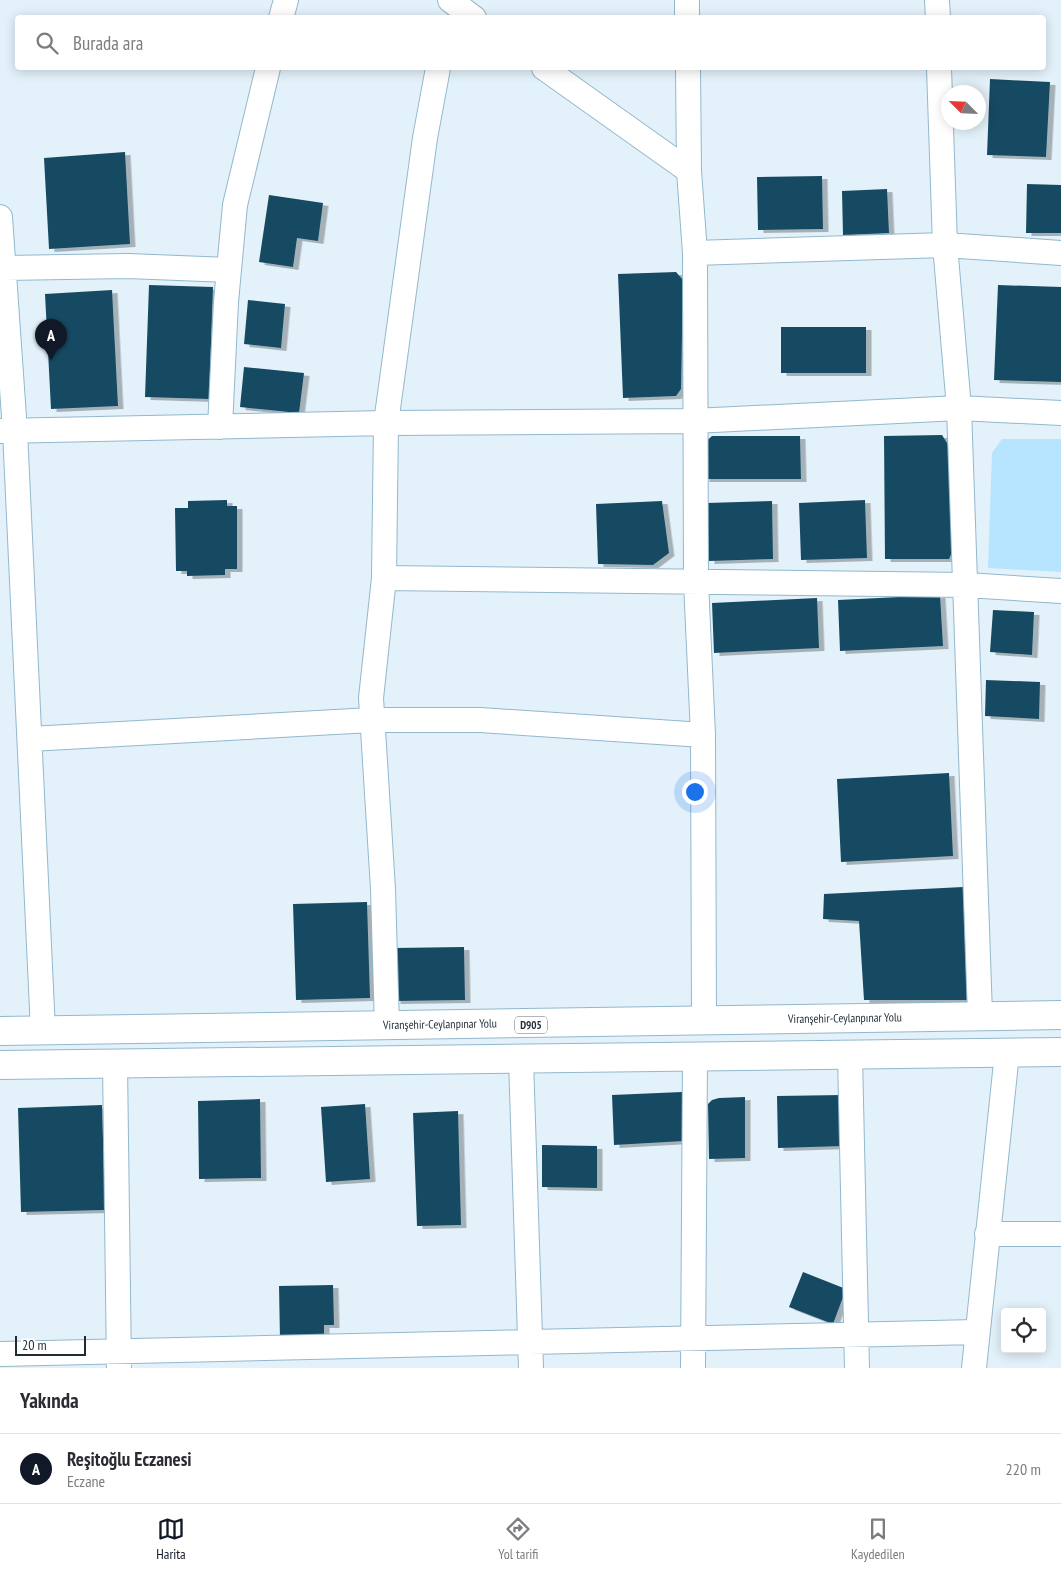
<!DOCTYPE html>
<html lang="tr">
<head>
<meta charset="utf-8">
<style>
  body { margin:0; font-family:"PT Sans Narrow",sans-serif; background:#f2f2f3; color:#2b2b33 }
  .controls { position:absolute; right:15px; bottom:15px; display:grid; overflow:hidden; border-radius:5px; box-shadow:0 2px 12px #0003 }
  .controls button { width:45px; height:45px; display:grid; place-items:center; padding:0; border:0; border-bottom:1px solid #e1e1e2; background:#fff; color:#2b2b33; font:25px sans-serif }
  .compass { position:absolute; left:941px; top:85px; width:45px; height:45px; border-radius:50%; background:#fff; box-shadow:0 2px 12px #0003; rotate:294deg }
  .scale { position:absolute; left:15px; bottom:12px; width:71px; box-sizing:border-box; padding-left:5px; border:2px solid #1e2c34; border-top:0; font-size:14px; line-height:18px; white-space:nowrap; color:#1e2c34; -webkit-text-stroke:4px #fff; paint-order:stroke }
  .you { position:absolute; left:694px; top:791px; width:18px; height:18px; margin:-12px; border:4px solid #fff; border-radius:50%; background:#1a73e8; box-shadow:0 0 0 8px #1a73e833 }
  .badge { display:grid; place-items:center; width:32px; height:32px; border-radius:50%; background:#111827; color:#fff; font-size:16px; font-weight:700 }
  .pin { position:absolute; translate:-50% -41px; filter:drop-shadow(0 1px 2px #0008) }
  .pin::after { content:''; position:absolute; top:26px; width:18px; height:15px; background:inherit; clip-path:polygon(0 0,100% 0,50% 100%) }
  .list { margin:0; padding:0; list-style:none }
  h2 { display:flex; justify-content:space-between; align-items:center; height:65px; margin:0; padding:0 20px; font-size:21px }
  h2 small { font-size:16px; font-weight:400; color:#7c7c81 }
  .list li { display:grid; grid-template-columns:32px 1fr auto; gap:15px; align-items:center; box-sizing:border-box; height:70px; padding:0 20px; border-top:1px solid #e1e1e2 }
  .list b { display:block; font-size:19px; white-space:nowrap }
  .list p { margin:0; font-size:16px; white-space:nowrap; color:#7c7c81 }
  .list em { font-size:16px; font-style:normal; color:#7c7c81 }
  .icon { flex:none; width:28px; height:28px; fill:none; stroke:currentColor; stroke-width:2; stroke-linecap:round; stroke-linejoin:round }
  .map { position:relative; flex:none; width:1061px; height:1368px; overflow:hidden }
  .search { position:absolute; background:#fff; box-shadow:0 2px 12px #0003; left:15px; right:15px; top:15px; height:55px; display:flex; align-items:center; gap:12px; box-sizing:border-box; padding:0 18px; border-radius:5px; color:#7c7c81; font-size:19px }
  .sheet { height:135px; background:#fff }
  nav { display:flex; justify-content:space-around; align-items:center; box-sizing:border-box; height:70px; border-top:1px solid #e1e1e2; background:#fff; font-size:14px; color:#7c7c81 }
  nav a { display:grid; justify-items:center; gap:2px }
  nav .on { color:#111827 }
  .map>svg:first-child { display:block }
  .green { fill:#b7e4fe }
  .building { fill:#184a62; filter:url(#shadow) }
  .lines { fill:none; stroke-linecap:round; stroke-linejoin:round }
  .street-casing { stroke:#93b8cc; stroke-width:26 }
  .primary-casing { stroke:#93b8cc; stroke-width:30 }
  .street { stroke:#fff; stroke-width:24 }
  .primary { stroke:#fff; stroke-width:28 }
  .labels { text-anchor:middle; stroke-width:5; stroke-linejoin:round; paint-order:stroke }
  .shield { fill:#fff; stroke:#626b71; stroke-width:1 }
  .shield-label { font-size:11px; font-weight:bold; fill:#1e2c34 }
  .street-label { font-size:12px; fill:#1e2c34; stroke:#fff }
</style>
</head>
<body>
<div class="map">
<svg width="1061" height="1368" viewBox="0 0 1061 1368">
  <defs>
    <filter id="shadow"><feDropShadow dx="5.5" dy="3" stdDeviation="0" flood-color="#0004"/></filter>
  </defs>
  <rect width="100%" height="100%" fill="#e3f1fa"/>
  <!-- green -->
  <path class="green" d="M1002 439H1061V572L988 568 992 453Z"/>
  <!-- building -->
  <path class="building" d="M990 79 1050 82 1046 157 987 155Z
    M125 152 130 244 49 249 44 158Z
    M822 176 823 229 758 230 757 177Z
    M1027 184 1061 185V233H1026Z
    M887 189 889 233 843 235 842 191Z
    M269 195 323 203 318 241 297 238 293 267 259 262Z
    M676 272 683 280 681 389 676 396 623 398 618 274Z
    M149 285 213 287 209 399 145 397Z
    M998 285 1061 287V382L994 380Z
    M112 290 118 406 51 409 45 294Z
    M248 300 285 304 281 348 244 344Z
    M781 327H866V373H781Z
    M244 367 304 373 299 413 240 407Z
    M942 435 952 451 953 550 949 559H885L884 436Z
    M712 436H800L801 479H704L703 444Z
    M227 500V506H237V569H225V575L187 576V571H176L175 508H188V501Z
    M865 500 867 558 801 560 799 503Z
    M662 501 669 553 653 565 598 564 596 504Z
    M772 501 773 559 709 561 707 503Z
    M940 595 943 646 840 651 838 600Z
    M817 598 819 648 714 653 712 603Z
    M993 610 1034 612 1032 655 990 652Z
    M986 680 1040 682 1039 719 985 716Z
    M949 773 953 856 841 862 837 779Z
    M963 887 967 1000H864L859 921 823 919 824 894Z
    M367 902 370 998 296 1000 293 904Z
    M464 947 465 1000 395 1001 394 948Z
    M682 1092 684 1141 614 1145 612 1095Z
    M842 1095 844 1146 778 1148 777 1096Z
    M745 1097V1158L709 1159 708 1104 712 1100 719 1098Z
    M260 1099 261 1178 199 1179 198 1101Z
    M365 1104 370 1179 326 1182 321 1107Z
    M102 1105 105 1210 21 1212 18 1108Z
    M458 1111 461 1225 417 1226 413 1113Z
    M542 1145 597 1146V1188L542 1187Z
    M803 1272 846 1289 833 1324 789 1307Z
    M333 1285 334 1325H324V1339H280L279 1286Z"/>
  <g class="lines">
    <defs>
      <path id="street" d="M450 0 474 18
        M687 0V18
        M937 0 938 18
        M281 18 286 0
        M544 68 689 171
        M688 68 689 171 695 253 696 582 703 735 704 1022
        M939 68 945 245 959 408 980 1015
        M0 217 15 431 43 1031
        M695 253 945 245 1061 253
        M4 268 128 266 229 270
        M220 427 226 302 235 205 268 68
        M0 431 386 423 694 421 959 408 1061 413
        M384 578 966 585 1061 591
        M30 739 371 720H480L703 735
        M387 1027 383 889 371 698 384 578 386 423 425 138 438 68
        M850 1056 857 1368
        M521 1060 531 1368
        M115 1063 119 1368
        M987 1234H1061
        M0 1354 977 1332
        M693 1368 695 1058
        M974 1368 1007 1053"/>
      <g id="primary">
        <path id="s1" d="M0 1031 1061 1015"/>
        <path d="M0 1065 1061 1052"/>
      </g>
    </defs>
    <!-- street casing -->
    <use href="#street" class="street-casing"/>
    <!-- primary casing -->
    <use href="#primary" class="primary-casing"/>
    <!-- street -->
    <use href="#street" class="street"/>
    <!-- primary -->
    <use href="#primary" class="primary"/>
  </g>
  <g class="labels">
    <!-- shield labels -->
    <rect class="shield" x="515" y="1016.5" width="32" height="17" rx="4"/>
    <g class="shield-label">
      <text x="531" y="1029">D905</text>
    </g>
    <!-- street labels -->
    <g class="street-label">
      <text dy="4" stroke="none"><textPath href="#s1" startOffset="845">Viranşehir-Ceylanpınar Yolu</textPath></text>
      <text dy="4" stroke="none"><textPath href="#s1" startOffset="440">Viranşehir-Ceylanpınar Yolu</textPath></text>
    </g>
  </g>
</svg>
<div class="controls">
<button><svg class="icon" aria-label="locate" viewBox="0 0 24 24"><circle cx="12" cy="12" r="6"/><path d="M12 2v4M12 18v4M2 12h4M18 12h4"/></svg></button>
</div>
<svg class="compass" viewBox="-18 -18 36 36"><path d="M0-13l5 13h-10z" fill="#e53935"/><path d="M0 13l5-13h-10z" fill="#7c7c81"/></svg>
<div class="scale">20 m</div>
<div class="you"></div>
<div class="pin badge" style="left:51px;top:360px">A</div>
<div class="search"><svg class="icon" aria-label="search" viewBox="0 0 24 24"><circle cx="10" cy="10" r="6"/><path d="M15 15l6 6"/></svg>Burada ara</div>
</div>
<section class="sheet">
<h2>Yakında<small></small></h2>
<ul class="list">
<li><span class="badge">A</span><div><b>Reşitoğlu Eczanesi</b><p>Eczane</p></div><em>220 m</em></li>
</ul>
</section>
<nav>
<a class="on"><svg class="icon" aria-label="map" viewBox="0 0 24 24"><path d="M3 6l6-2 6 2 6-2v14l-6 2-6-2-6 2zM9 4v14M15 6v14"/></svg>Harita</a>
<a><svg class="icon" aria-label="directions" viewBox="0 0 24 24"><path d="M12 3l9 9-9 9-9-9zM9 14v-3h6M13 9l2 2-2 2"/></svg>Yol tarifi</a>
<a><svg class="icon" aria-label="saved" viewBox="0 0 24 24"><path d="M7 4h10v16l-5-4-5 4z"/></svg>Kaydedilen</a>
</nav>
</body>
</html>
